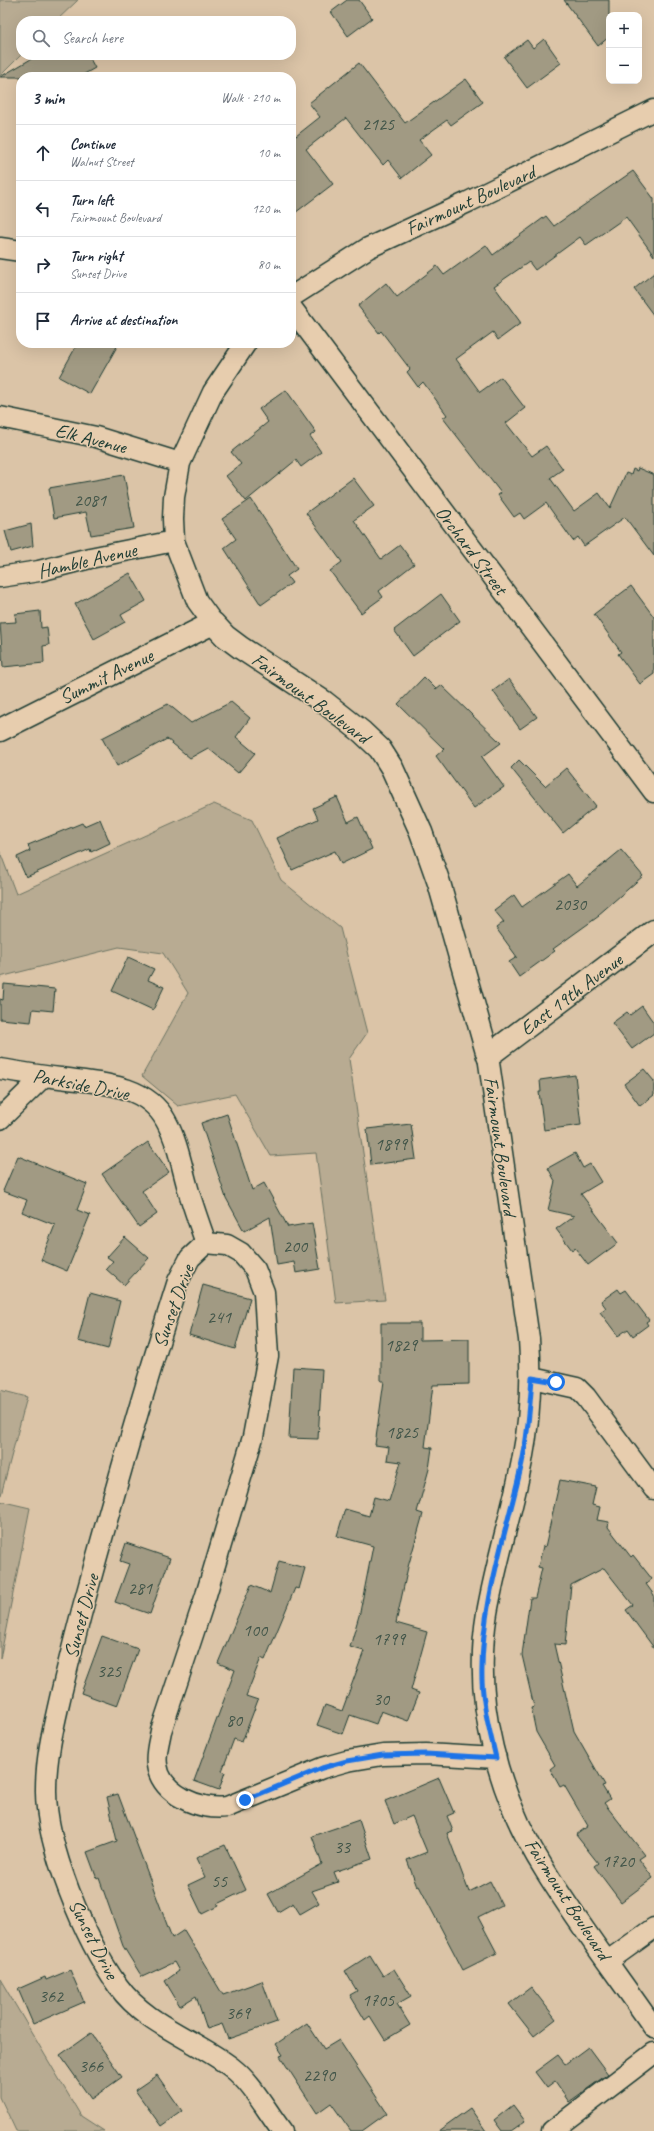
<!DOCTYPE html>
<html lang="en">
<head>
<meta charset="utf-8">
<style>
  body { margin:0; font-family:Caveat,sans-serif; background:#f6f6f7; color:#1f2937 }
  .controls { position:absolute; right:12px; top:12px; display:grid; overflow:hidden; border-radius:8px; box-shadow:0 4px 16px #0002 }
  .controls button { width:36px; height:36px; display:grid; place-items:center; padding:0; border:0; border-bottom:1px solid #e0e1e3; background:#fff; color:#1f2937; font:20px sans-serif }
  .stop { position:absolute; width:12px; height:12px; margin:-9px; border:3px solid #1a73e8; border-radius:50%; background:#fff }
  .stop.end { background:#1a73e8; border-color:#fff; box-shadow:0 1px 4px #0008 }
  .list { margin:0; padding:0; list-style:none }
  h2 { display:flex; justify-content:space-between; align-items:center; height:52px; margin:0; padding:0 16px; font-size:17px }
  h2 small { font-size:13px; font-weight:400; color:#747a83 }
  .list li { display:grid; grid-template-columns:26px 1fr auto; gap:12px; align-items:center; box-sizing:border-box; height:56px; padding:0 16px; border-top:1px solid #e0e1e3 }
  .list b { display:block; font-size:15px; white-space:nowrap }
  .list p { margin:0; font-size:13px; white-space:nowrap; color:#747a83 }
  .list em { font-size:13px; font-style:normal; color:#747a83 }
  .icon { flex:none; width:22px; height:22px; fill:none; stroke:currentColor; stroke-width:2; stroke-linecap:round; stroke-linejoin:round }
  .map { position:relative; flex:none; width:654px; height:2131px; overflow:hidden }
  .search { position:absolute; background:#fff; box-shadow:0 4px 16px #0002; left:16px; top:16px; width:280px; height:44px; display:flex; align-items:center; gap:10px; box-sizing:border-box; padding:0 14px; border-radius:16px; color:#747a83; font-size:15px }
  .panel { position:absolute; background:#fff; box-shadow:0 4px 16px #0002; left:16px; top:72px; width:280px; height:276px; border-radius:16px }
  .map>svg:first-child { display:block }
  .green { fill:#b8ab92; stroke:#6c7463 }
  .building { fill:#a19a83; stroke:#1f3d34 }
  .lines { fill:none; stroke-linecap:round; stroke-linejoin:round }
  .street-casing { stroke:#1f3d34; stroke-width:23 }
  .secondary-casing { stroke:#1f3d34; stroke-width:25 }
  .street { stroke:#e7cdae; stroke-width:20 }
  .secondary { stroke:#e7cdae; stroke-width:22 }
  .route { stroke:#1a73e8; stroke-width:5 }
  .labels { text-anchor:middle; stroke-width:3; stroke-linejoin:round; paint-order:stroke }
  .number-label { font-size:18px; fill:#405448 }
  .street-label { font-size:20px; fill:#1f3d34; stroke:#e7cdae }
</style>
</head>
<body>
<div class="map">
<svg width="654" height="2131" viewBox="0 0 654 2131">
  <rect width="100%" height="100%" fill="#dbc4a7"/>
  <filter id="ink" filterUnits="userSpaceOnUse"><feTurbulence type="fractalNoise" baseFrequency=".025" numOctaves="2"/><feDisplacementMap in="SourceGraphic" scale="8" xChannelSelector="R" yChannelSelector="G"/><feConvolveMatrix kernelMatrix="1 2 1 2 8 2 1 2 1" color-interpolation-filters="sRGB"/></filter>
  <g filter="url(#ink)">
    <!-- green -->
    <path class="green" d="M0 0H78L56 21H21V55L0 76Z
      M214 804 252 820 281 880 340 928 367 1033 349 1059 385 1300 336 1303 316 1153 271 1156 235 1094 178 1106 142 1076 188 993 163 953 119 947 0 977V852L16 894Z
      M0 1390 27 1397 1 1495H0Z
      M0 1501 30 1508 0 1659Z
      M0 1979 81 2116 104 2131H16L0 2097Z"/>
    <!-- building -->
    <path class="building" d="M347 0H359L372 18 348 36 331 12Z
      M564 0H609V37L598 46Z
      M544 39 561 63 527 88 504 57 527 40 533 48Z
      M38 55H88L95 68 79 77H0Z
      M359 63 405 123 466 79 483 102 451 125 447 120 419 140 431 155 402 178 388 160 383 165 346 118 306 149 333 184 291 216V129L296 136 320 117 309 103Z
      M633 171 654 199V256L626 217 586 245 580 237 535 270 529 262 494 286 521 323 498 340 493 332 456 359 480 392 501 377 525 408 506 423 532 456 546 446 563 469 550 478 574 511 599 493 610 508 626 473 631 475 633 469 637 471 638 468 654 475V556L625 517 584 546 578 537 573 541 546 503 524 519 520 513 514 517 498 495 501 493 443 418 447 415 423 382 418 387 407 372 410 369 381 331 379 333 358 306 386 283 397 297 437 266 444 275 486 245 493 255 546 216 554 226Z
      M654 273V316L634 289Z
      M78 343H119L90 394 59 377Z
      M286 390 316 432 310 436 321 452 301 467 296 460 246 501 226 476 241 464 231 452 268 422 259 409Z
      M124 475 134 528 91 535 86 512 54 518 49 488Z
      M353 478 374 506 354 520 381 559 400 545 414 564 379 591 383 597 361 613 330 571 342 562 306 513Z
      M251 499 297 569 287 576 292 583 261 605 224 548 236 539 222 519Z
      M31 524 33 546 11 552 5 531Z
      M130 573 146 601 121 615 125 622 94 639 75 604Z
      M631 586 654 617V674L640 684 618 654 621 652 594 614Z
      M441 594 460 621 413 656 394 630Z
      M40 611 41 628 47 627 49 645 43 646 44 663 3 667 0 623 16 622 15 614Z
      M424 677 436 689 441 685 501 743 482 757 504 787 474 808 436 756 444 749 398 704Z
      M509 679 537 717 520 729 493 691Z
      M231 702 250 718 236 737 255 753 238 773 208 748 190 758 167 739 117 766 102 738 168 704 191 723Z
      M519 760 545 786 566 768 596 806 563 833 511 768Z
      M337 797 348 822 358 817 372 849 341 864 335 851 292 870 277 838 318 819 313 808Z
      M100 819 110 843 91 852 90 849 26 877 17 857 30 851 28 845 82 823 84 826Z
      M621 850 643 876 598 915 599 916 553 949 555 951 519 977 509 962 517 957 496 928 504 922 494 910 514 895 522 907 568 874 577 886Z
      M128 957 154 969 148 980 164 987 153 1010 112 991Z
      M4 984 55 989 53 1011 33 1009 31 1022 0 1019V999L3 1000Z
      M642 1006 654 1023V1033L632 1049 612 1023 627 1012 630 1015Z
      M644 1069 654 1081V1095L640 1106 624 1084Z
      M575 1075 581 1125 544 1130 539 1092H541L540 1080Z
      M227 1114 252 1190 264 1183 288 1227 312 1223 320 1269 296 1273 294 1262 277 1265 270 1217 244 1231 226 1198 201 1123Z
      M411 1124 416 1159 371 1165 367 1129Z
      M148 1142 169 1172 142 1191 157 1214 139 1227 102 1174Z
      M575 1153 583 1168 590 1164 601 1182 581 1194 618 1243 588 1265 575 1248 572 1250 556 1229 574 1216 548 1210 555 1181 548 1168Z
      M18 1156 87 1184 77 1210 90 1215 67 1271 41 1260 55 1225 22 1212 27 1200 3 1191Z
      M125 1237 149 1258 124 1285 106 1269 113 1261 107 1257Z
      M203 1285 250 1298 235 1349 189 1335Z
      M618 1289 621 1293 626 1290 649 1320 646 1322 648 1325 633 1336 628 1329 618 1336 600 1312 606 1308 601 1301Z
      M90 1293 120 1301 108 1349 78 1341Z
      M381 1323H420V1340L469 1339V1384L433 1385 425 1447 432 1448 429 1469 417 1512 423 1514 408 1567 396 1623 427 1632 411 1690 419 1693 408 1721 381 1711 376 1724 350 1715 343 1734 317 1725 325 1705 342 1711 364 1651 350 1647 360 1612 373 1546 337 1536 345 1509 369 1516 374 1497 389 1501 401 1462 387 1460 389 1447 375 1445 384 1381H381Z
      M293 1367 322 1369 318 1439 289 1438Z
      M560 1480 596 1487 592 1505 600 1507 597 1520 609 1522 608 1527 631 1557 633 1555 652 1579 646 1584 654 1595V1648L626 1610 633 1605 604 1568 571 1585 565 1645 554 1644 574 1731 605 1785 602 1786 610 1799 604 1803 645 1855 639 1859 653 1878 621 1902 594 1866 598 1863 576 1835 588 1826 564 1785 560 1787 550 1769 555 1765 536 1732 531 1708 534 1707 522 1655 530 1598H535L542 1568 538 1567 543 1546 545 1547Z
      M126 1543 170 1558 150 1614 115 1602 129 1564 120 1561Z
      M279 1561 305 1568 299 1589 295 1588 265 1660 261 1658 246 1696 258 1700 242 1742 234 1739 222 1771 225 1772 219 1790 194 1781 235 1670 218 1663 251 1585 270 1593Z
      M102 1636 138 1649 117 1706 81 1693Z
      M439 1778 454 1813 447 1816 453 1831 447 1833 469 1892 490 1881 502 1905 478 1917 497 1953 463 1970 419 1886 417 1887 407 1860 427 1852 412 1816 394 1824 385 1801Z
      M118 1794 172 1938 184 1930 223 1995 262 1981 277 2022 228 2039 222 2024 207 2029 196 1996 180 2006 165 1981 179 1971 174 1962 142 1977 123 1946 99 1878 97 1879 87 1852 117 1841 107 1797Z
      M359 1820 372 1859 334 1872 338 1882 312 1891 319 1903 300 1914 293 1903 278 1912 268 1894 322 1864 312 1836Z
      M225 1845 246 1890 217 1904 218 1906 202 1914 188 1885 205 1877 196 1858Z
      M370 1955 383 1976 394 1969 411 1996 397 2004 410 2025 385 2040 370 2016 365 2020 350 1995 357 1991 345 1971Z
      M70 1970 84 2002 33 2024 18 1989 45 1977 46 1980Z
      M531 1987 556 2019 534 2036 509 2004Z
      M307 2023 324 2049 339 2040 387 2113 362 2131H351L331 2103 317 2113 280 2056 283 2055 276 2044Z
      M91 2033 122 2077 91 2099 60 2055Z
      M588 2047 608 2074 569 2102 555 2082 547 2088 535 2072 558 2055 565 2064Z
      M157 2075 182 2111 161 2126 135 2090Z
      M513 2105 525 2121 511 2131H502L494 2120Z
      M470 2108 486 2131H438Z"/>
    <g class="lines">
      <defs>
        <path id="street" d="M0 248 21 251
          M291 297 368 248 468 202 654 110
          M291 307 654 792
          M0 417 96 437 180 463
          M0 577 39 571 90 558 174 541
          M213 623 197 601 174 541 173 519 174 497 180 463 213 392 246 343
          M488 1056 529 1339C532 1380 530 1420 522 1461 512 1512 496 1562 487 1613 472 1702 498 1797 546 1872 579 1925 618 1976 654 2028
          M0 1069C20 1072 40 1076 60 1078 97 1083 146 1083 166 1121 177 1141 181 1163 187 1185 192 1204 199 1223 206 1243
          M0 1119 44 1076
          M532 1378 577 1388 586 1397 654 1489
          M608 1961 654 1928
          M282 2131C265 2109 253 2084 231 2067 195 2039 146 2025 118 1986 85 1940 45 1845 46 1789 46 1756 54 1725 61 1694 69 1661 77 1628 86 1596 115 1490 145 1385 178 1281L190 1258 206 1243 227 1245 241 1253 255 1269 264 1292 268 1356 253 1437 206 1595 161 1731C159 1742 155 1754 157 1765 161 1795 201 1811 227 1807L322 1768 347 1761 383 1755 426 1754 496 1758
          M552 2131 654 2053"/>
        <path id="secondary" d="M0 730 213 623 225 636 241 648 324 702 362 732 380 749 392 768 421 832 439 883 488 1056 654 931"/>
      </defs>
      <!-- street casing -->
      <use href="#street" class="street-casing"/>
      <!-- secondary casing -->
      <use href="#secondary" class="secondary-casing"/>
      <!-- street -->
      <use href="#street" class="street"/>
      <!-- secondary -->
      <use href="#secondary" class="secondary"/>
    </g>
  </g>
  <g class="lines" filter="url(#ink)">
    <!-- route -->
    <path class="route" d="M245 1800 322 1768 347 1761 383 1755 426 1754 496 1758C490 1732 483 1707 482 1680 480 1606 506 1534 522 1463 528 1435 530 1406 532 1378L556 1382"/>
  </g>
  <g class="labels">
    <!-- number labels -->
    <g class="number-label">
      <text x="378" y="130">2125</text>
      <text x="90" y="506">2081</text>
      <text x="570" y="910">2030</text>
      <text x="391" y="1150">1899</text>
      <text x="295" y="1252">200</text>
      <text x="219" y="1323">241</text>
      <text x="401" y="1351">1829</text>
      <text x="402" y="1438">1825</text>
      <text x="140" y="1594">281</text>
      <text x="255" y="1636">100</text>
      <text x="389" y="1645">1799</text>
      <text x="109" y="1677">325</text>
      <text x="381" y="1705">30</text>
      <text x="234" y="1726">80</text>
      <text x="342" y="1853">33</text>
      <text x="618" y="1867">1720</text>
      <text x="219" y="1887">55</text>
      <text x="51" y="2002">362</text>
      <text x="378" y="2006">1705</text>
      <text x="238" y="2019">369</text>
      <text x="91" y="2072">366</text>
      <text x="319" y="2081">2290</text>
    </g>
    <!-- street labels -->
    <g class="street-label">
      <text transform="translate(470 200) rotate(-25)" y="7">Fairmount Boulevard</text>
      <text transform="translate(91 438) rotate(14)" y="7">Elk Avenue</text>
      <text transform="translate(472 550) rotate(53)" y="7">Orchard Street</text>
      <text transform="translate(87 560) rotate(-13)" y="7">Hamble Avenue</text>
      <text transform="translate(106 676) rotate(-26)" y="7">Summit Avenue</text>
      <text transform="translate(311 698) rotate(36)" y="7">Fairmount Boulevard</text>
      <text transform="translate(571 994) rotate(-37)" y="7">East 19th Avenue</text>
      <text transform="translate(81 1084) rotate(11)" y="7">Parkside Drive</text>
      <text transform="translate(501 1146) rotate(82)" y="7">Fairmount Boulevard</text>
      <text transform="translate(173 1306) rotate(-70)" y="7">Sunset Drive</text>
      <text transform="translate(81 1616) rotate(-75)" y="7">Sunset Drive</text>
      <text transform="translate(568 1899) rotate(57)" y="7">Fairmount Boulevard</text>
      <text transform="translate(94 1939) rotate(63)" y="7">Sunset Drive</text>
    </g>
  </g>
</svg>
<div class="controls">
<button>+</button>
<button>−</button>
</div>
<div class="stop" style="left:556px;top:1382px"></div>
<div class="stop end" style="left:245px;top:1800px"></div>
<div class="search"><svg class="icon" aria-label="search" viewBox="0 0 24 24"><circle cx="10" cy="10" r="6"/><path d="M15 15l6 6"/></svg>Search here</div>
<section class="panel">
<h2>3 min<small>Walk · 210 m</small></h2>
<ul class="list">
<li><svg class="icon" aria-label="ahead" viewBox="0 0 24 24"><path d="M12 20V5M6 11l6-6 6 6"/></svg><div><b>Continue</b><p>Walnut Street</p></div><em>10 m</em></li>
<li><svg class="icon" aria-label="left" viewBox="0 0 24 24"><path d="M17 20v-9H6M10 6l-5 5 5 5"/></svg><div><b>Turn left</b><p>Fairmount Boulevard</p></div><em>120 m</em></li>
<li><svg class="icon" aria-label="right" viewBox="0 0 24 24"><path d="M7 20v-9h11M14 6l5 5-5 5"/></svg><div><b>Turn right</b><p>Sunset Drive</p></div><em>80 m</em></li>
<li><svg class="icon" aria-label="arrive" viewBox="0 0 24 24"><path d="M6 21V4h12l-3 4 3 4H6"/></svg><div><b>Arrive at destination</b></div></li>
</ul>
</section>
</div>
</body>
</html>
